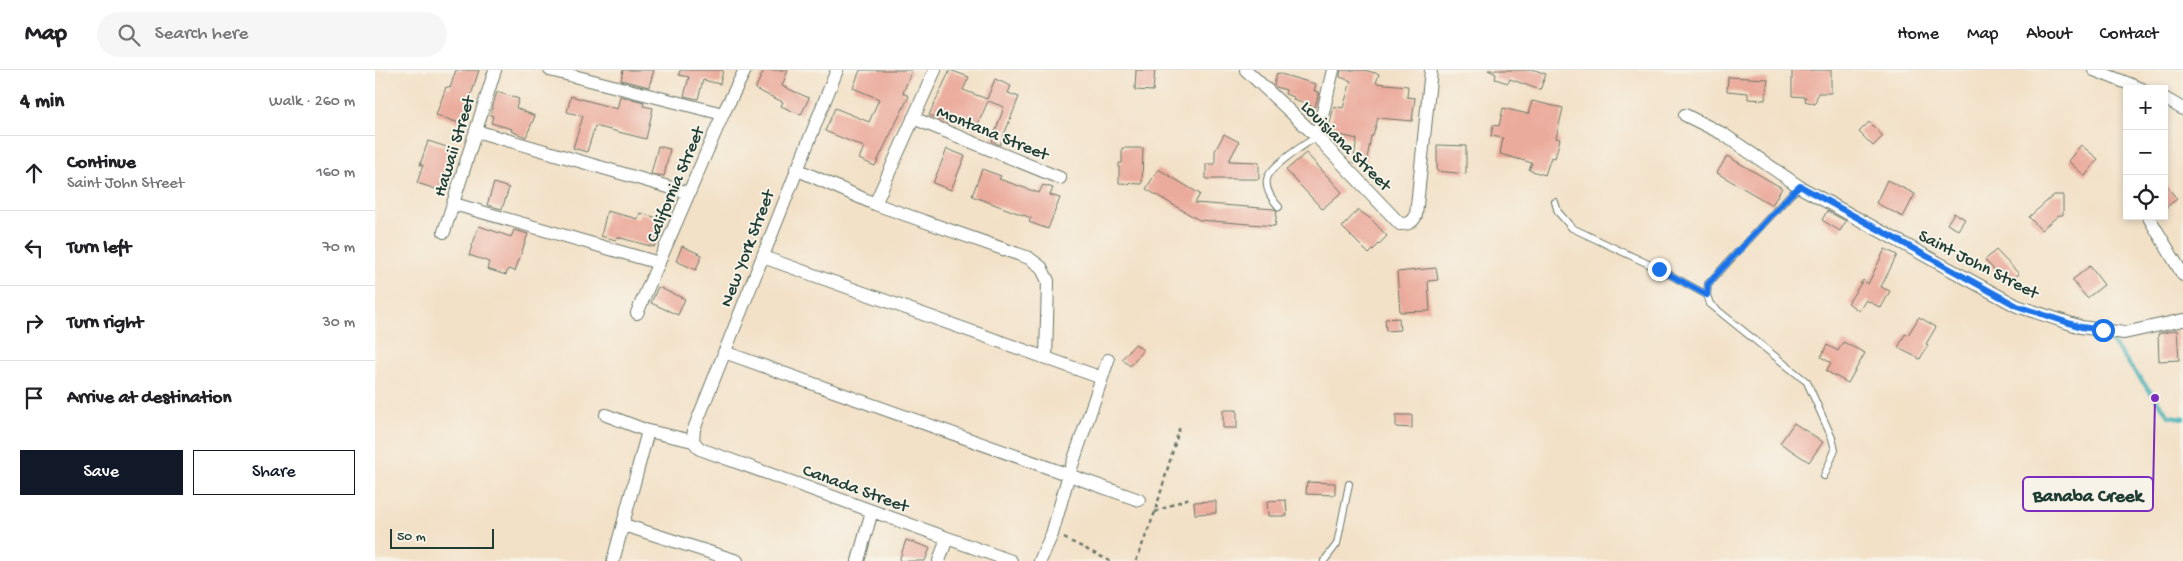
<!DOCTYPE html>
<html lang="en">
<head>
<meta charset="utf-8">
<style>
  body { margin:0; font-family:"Gochi Hand",sans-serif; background:#f6f6f6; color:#202124 }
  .controls { position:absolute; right:15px; top:15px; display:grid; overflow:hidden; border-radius:0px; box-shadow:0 2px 8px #0003 }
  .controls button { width:45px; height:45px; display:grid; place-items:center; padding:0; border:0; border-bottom:1px solid #e0e0e0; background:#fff; color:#202124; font:25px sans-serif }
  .scale { position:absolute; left:15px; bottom:12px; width:104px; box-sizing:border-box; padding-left:5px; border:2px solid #1f3d34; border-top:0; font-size:14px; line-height:18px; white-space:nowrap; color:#1f3d34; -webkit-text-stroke:4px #f7f3e8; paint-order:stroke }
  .stop { position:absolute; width:15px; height:15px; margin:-11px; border:4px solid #1a73e8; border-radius:50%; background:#fff }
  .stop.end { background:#1a73e8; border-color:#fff; box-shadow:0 1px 5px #0008 }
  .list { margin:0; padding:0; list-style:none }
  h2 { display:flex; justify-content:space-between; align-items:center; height:65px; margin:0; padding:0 20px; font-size:21px }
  h2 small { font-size:16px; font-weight:400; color:#757577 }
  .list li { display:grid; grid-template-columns:32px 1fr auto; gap:15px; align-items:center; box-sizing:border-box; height:75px; padding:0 20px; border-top:1px solid #e0e0e0 }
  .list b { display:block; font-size:19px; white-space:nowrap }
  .list p { margin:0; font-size:16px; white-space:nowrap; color:#757577 }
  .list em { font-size:16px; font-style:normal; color:#757577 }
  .actions { display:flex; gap:10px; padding:15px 20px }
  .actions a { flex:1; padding:11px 0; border:1px solid #111827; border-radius:0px; text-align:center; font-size:18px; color:#111827 }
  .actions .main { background:#111827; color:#fff }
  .icon { flex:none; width:28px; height:28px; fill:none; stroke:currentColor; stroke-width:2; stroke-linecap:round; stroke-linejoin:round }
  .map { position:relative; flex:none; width:1808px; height:491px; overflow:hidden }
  header { display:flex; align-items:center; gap:30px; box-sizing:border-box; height:70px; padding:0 25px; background:#fff; border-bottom:1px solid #e0e0e0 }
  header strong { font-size:24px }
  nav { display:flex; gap:28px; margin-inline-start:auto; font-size:18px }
  .search { width:350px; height:45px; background:#f6f6f6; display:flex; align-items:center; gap:12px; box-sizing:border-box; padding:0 18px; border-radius:28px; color:#757577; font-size:19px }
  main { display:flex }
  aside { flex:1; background:#fff }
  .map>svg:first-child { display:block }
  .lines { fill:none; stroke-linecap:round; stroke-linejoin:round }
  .stream { stroke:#3badb5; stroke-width:4.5 }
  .building { fill:#ebab9c }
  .lane-casing { stroke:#697667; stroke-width:8 }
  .street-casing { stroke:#697667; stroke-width:14 }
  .path { stroke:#697667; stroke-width:2.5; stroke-dasharray:4 4; stroke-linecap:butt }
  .lane { stroke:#fff; stroke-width:6 }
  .street { stroke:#fff; stroke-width:12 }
  .route { stroke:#1a73e8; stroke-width:6 }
  .labels { text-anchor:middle; stroke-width:4; stroke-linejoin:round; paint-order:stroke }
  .street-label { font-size:18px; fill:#1f3d34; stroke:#f7f3e8 }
  .leader { fill:none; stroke:#7b2cbf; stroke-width:2 }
  .callout-dot { fill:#7b2cbf; stroke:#f7f3e8; stroke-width:2 }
  .callout { fill:#f7f3e8; stroke:#7b2cbf; stroke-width:2 }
  .callout-label { font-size:19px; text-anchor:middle; font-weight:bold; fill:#1f3d34 }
</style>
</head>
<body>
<header>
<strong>Map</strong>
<div class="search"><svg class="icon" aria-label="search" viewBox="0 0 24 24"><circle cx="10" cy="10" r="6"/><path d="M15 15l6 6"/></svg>Search here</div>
<nav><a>Home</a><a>Map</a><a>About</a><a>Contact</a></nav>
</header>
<main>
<aside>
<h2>4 min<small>Walk · 260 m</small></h2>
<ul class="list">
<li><svg class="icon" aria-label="ahead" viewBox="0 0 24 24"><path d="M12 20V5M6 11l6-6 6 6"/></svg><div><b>Continue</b><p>Saint John Street</p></div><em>160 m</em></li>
<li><svg class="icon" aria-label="left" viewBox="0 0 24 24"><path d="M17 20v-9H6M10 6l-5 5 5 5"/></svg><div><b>Turn left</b></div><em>70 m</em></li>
<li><svg class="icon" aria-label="right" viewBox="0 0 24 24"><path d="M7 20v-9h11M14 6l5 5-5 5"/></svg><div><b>Turn right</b></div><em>30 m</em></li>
<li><svg class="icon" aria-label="arrive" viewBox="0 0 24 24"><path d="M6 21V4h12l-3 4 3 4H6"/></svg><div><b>Arrive at destination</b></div></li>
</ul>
<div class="actions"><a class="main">Save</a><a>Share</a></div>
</aside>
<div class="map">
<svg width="1808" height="491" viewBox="0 0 1808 491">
  <rect width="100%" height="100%" fill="#f7f3e8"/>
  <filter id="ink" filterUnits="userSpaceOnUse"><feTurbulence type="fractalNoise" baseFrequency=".02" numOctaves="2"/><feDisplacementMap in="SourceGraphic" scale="10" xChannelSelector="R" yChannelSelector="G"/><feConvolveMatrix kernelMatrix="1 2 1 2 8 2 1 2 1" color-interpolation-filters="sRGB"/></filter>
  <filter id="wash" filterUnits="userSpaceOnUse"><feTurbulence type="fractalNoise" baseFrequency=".0096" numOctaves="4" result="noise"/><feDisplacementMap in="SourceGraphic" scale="20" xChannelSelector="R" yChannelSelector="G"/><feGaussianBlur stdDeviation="1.12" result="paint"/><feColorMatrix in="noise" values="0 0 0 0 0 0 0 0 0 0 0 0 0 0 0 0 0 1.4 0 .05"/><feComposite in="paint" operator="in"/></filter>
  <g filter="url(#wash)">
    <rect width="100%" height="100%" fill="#f3e1c7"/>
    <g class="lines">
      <!-- stream -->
      <path class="stream" d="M1730 263 1794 346 1808 348"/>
    </g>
    <g id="blocks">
      <!-- building -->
      <path class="building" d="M81 0H104L87 54 61 45 71 17 75 18Z
        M248 0H279L274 17 246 10Z
        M305 0H348L345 14 328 10 323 29 309 26 314 7 304 5Z
        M389 0H413L407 16 434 28 426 45 406 36 408 32 380 19Z
        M485 0H537L528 23 534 26 500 96 484 89 489 77 450 61 460 38 494 52 504 29 478 18Z
        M575 0 594 7 588 20 612 29 620 9 636 16 633 23 644 27 625 75 617 71 629 37 613 31 601 59 577 50 576 53 554 45Z
        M761 0H780L778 21 760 20Z
        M966 0H989L1004 4 1001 13 1033 16 1032 27 1040 28 1037 51 1003 48 998 66H996L991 95 978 93 982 69 953 62 959 36 968 38 976 11 965 7Z
        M1113 0H1160L1171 4 1165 20 1135 9 1133 13 1120 9 1121 4Z
        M1417 0H1456V23H1443L1440 34 1430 31 1431 27 1417 26Z
        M902 3 941 14 939 21 944 22 940 37 918 30 919 27 910 24 911 20 901 17 899 15Z
        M1353 7 1393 9 1390 30 1373 29V23L1352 21Z
        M122 22 144 29 141 38 160 46 151 67 136 61 137 59 116 53 118 46 115 45Z
        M196 26 242 39 245 26 269 32 268 36 278 38 271 69 220 56 212 82 198 78 208 46 192 42Z
        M1157 31 1188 38 1181 68 1185 69 1180 88 1176 87 1170 105 1154 100 1157 93 1125 84 1128 68 1116 66 1118 55 1124 56 1128 38 1153 44Z
        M1494 52 1508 66 1498 76 1484 62Z
        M849 64 864 72 854 91 884 92V109H831V94H840V81Z
        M53 71 78 79 64 120 42 113 48 95H45Z
        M1062 75 1091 76V104L1062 101Z
        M1706 75 1723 89 1710 106 1693 91Z
        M283 76 295 79 289 106 276 104Z
        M747 78H768L767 114 744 113V93H747Z
        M572 79 590 86 576 120 558 113Z
        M931 83 967 122 947 139 911 100Z
        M1352 86 1407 118 1397 135 1342 103Z
        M607 99 626 106 624 109 664 123 668 115 678 118 675 125 685 128 673 159 654 152 656 148 597 126Z
        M783 99 825 124 820 133 899 139 902 141 900 156 824 150 771 119Z
        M1512 110 1540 124 1528 147 1501 133Z
        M1789 112 1802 129 1789 139Z
        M119 113 134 118 127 139 112 135Z
        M1679 125H1688V145H1684L1666 160 1654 147Z
        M983 140 996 149 1012 166 994 184 967 157Z
        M232 141 263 149 265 143 286 149 279 177 242 167 241 170 226 166Z
        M1452 141 1471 151 1465 161 1447 150Z
        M1579 143 1590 149 1583 160 1572 154Z
        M104 156 136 167 139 160 153 164 140 201 133 199 131 205 112 199 114 192 94 185Z
        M307 176 327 185 321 200 301 191Z
        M1510 179 1522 185 1506 217 1515 221 1506 238 1491 230 1484 241 1473 233 1488 210 1493 214Z
        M1621 180 1644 204 1635 212 1624 199 1621 202 1610 190Z
        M1715 196 1729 215 1712 228 1697 210Z
        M1061 198 1063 210 1053 211 1055 241 1025 242 1022 202Z
        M283 217 310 229 303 245 276 233Z
        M1544 247 1561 257 1551 274 1553 275 1545 289 1523 278 1530 264 1533 265Z
        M1024 248 1025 260 1011 261 1010 249Z
        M1802 260 1804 290 1784 291 1783 264Z
        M1468 272 1490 283 1473 313 1451 301 1456 293 1446 287 1452 275 1463 281Z
        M760 274 768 280 755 296 747 289Z
        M848 340H862V358H848Z
        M1021 345H1037V358L1021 357Z
        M1419 353 1448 372 1434 392 1405 373Z
        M932 412 960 413V425L931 424Z
        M911 430 912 446H893L892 431Z
        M841 431V443L820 444 819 432Z
        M531 470 555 478 550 491H524Z"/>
    </g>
  </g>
  <g filter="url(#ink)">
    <use href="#blocks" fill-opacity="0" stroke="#697667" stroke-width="1"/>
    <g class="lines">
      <defs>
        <path id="lane" d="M1425 117 1415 125 1333 214 1332 225 1335 234 1432 312 1457 368 1460 380 1449 406
          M1180 132 1183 142 1197 158 1284 199 1332 225
          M904 137C897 129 890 120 892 109 894 97 931 73 942 67
          M949 491 962 474 974 414"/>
        <path id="street" d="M175 0 348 44
          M871 0 942 67 1025 154C1033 154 1038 153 1041 145L1056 0
          M1719 0 1767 19
          M1789 28 1808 39
          M1310 45 1348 64 1425 117 1642 236 1706 257 1749 263 1808 250
          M538 48 685 108
          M101 61 314 123
          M942 67 958 0
          M421 99 500 134 560 0
          M79 134 284 193
          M500 134 654 188 666 197 673 211 671 288
          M1773 146 1808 205
          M69 162 120 0
          M388 187 727 308
          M262 243 348 44 370 0
          M349 282 764 430
          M231 345 273 361 318 371
          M318 371 319 359 462 0
          M318 371 325 379 636 491
          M249 455 362 491
          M238 491 273 361
          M483 491 497 441
          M564 491 572 468
          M665 491 677 464 694 404 733 290"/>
      </defs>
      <!-- lane casing -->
      <use href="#lane" class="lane-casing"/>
      <!-- street casing -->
      <use href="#street" class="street-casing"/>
      <!-- path -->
      <path class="path" d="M780 442 814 428
        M689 468 735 491
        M761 491 780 442 805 356"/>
      <!-- lane -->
      <use href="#lane" class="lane"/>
      <!-- street -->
      <use href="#street" class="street"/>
    </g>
  </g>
  <g class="lines" filter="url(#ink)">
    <!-- route -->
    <path class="route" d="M1284 199 1332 225 1333 214 1415 125 1425 116 1642 236 1706 257 1728 260"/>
  </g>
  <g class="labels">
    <!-- street labels -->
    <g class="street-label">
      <text transform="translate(618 62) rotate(22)" y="6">Montana Street</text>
      <text transform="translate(972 75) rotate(45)" y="6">Louisiana Street</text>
      <text transform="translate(78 76) rotate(-73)" y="6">Hawaii Street</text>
      <text transform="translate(299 114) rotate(-67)" y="6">California Street</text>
      <text transform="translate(371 178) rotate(-69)" y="6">New York Street</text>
      <text transform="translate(1604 193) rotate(27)" y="6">Saint John Street</text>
      <text transform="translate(481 417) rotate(20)" y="6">Canada Street</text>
    </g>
  </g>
  <!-- callouts -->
  <path class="leader" d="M1780 328L1778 424"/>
  <circle class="callout-dot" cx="1780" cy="328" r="5"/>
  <rect class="callout" x="1648" y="407" width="130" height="34" rx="5"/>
  <g class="callout-label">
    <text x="1713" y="431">Banaba Creek</text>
  </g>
</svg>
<div class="controls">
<button>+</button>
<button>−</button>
<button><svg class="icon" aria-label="locate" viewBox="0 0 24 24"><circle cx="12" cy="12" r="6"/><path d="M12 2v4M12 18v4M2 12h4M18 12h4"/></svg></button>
</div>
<div class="scale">50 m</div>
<div class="stop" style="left:1728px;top:260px"></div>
<div class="stop end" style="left:1284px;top:199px"></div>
</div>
</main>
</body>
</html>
